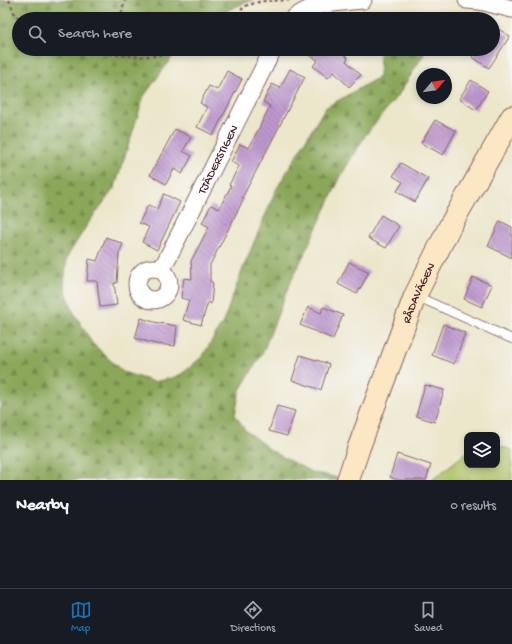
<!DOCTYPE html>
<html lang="en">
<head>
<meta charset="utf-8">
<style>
  body { margin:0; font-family:"Gochi Hand",sans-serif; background:#242831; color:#f1f3f6 }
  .controls { position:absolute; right:12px; bottom:12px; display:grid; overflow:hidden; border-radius:8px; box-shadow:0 2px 6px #0003 }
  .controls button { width:36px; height:36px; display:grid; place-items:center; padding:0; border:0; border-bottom:1px solid #363941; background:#171b24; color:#f1f3f6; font:20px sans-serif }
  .compass { position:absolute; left:416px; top:68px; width:36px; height:36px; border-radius:50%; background:#171b24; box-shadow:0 2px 6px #0003; rotate:61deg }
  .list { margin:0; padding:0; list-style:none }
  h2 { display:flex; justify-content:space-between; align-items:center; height:52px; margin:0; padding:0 16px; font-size:17px }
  h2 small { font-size:13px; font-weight:400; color:#9ea1a6 }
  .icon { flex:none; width:22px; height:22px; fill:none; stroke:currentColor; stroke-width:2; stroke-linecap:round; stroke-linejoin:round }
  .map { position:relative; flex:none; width:512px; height:480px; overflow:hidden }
  .search { position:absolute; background:#171b24; box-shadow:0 2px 6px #0003; left:12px; right:12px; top:12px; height:44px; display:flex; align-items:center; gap:10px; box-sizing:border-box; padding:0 14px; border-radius:22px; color:#9ea1a6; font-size:15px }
  .sheet { height:108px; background:#171b24 }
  nav { display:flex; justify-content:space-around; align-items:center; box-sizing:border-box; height:56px; border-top:1px solid #363941; background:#171b24; font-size:11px; color:#9ea1a6 }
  nav a { display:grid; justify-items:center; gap:2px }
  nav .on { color:#1f6fb2 }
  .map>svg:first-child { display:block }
  .green { fill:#adc165; stroke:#7c7048 }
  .forest { fill:url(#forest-firs); stroke:#6a6342 }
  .building { fill:url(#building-back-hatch) }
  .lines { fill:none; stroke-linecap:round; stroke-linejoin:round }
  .lane-casing { stroke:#836563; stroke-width:10 }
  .street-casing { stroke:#836563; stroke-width:19 }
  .secondary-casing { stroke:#836563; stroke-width:24 }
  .path { stroke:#836563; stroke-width:2.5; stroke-dasharray:3 3; stroke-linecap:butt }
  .lane { stroke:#fff; stroke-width:8 }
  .street { stroke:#fff; stroke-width:17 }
  .secondary { stroke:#fbe7c3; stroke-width:22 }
  .labels { text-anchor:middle; stroke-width:3; stroke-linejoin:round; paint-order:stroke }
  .street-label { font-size:12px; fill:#4a1f2b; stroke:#f6f6f2 }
</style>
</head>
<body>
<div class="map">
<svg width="512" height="480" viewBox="0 0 512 480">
  <defs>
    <pattern id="forest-firs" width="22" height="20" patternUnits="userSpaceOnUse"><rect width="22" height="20" fill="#8aa75a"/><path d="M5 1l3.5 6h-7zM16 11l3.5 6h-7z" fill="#73874b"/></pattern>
    <pattern id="building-back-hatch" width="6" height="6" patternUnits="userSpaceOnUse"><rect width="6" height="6" fill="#bd97ce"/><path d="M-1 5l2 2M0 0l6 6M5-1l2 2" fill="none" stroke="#9c7ba7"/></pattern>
  </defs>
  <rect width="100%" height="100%" fill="#f6f6f2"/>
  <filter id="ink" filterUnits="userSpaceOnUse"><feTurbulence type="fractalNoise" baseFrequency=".025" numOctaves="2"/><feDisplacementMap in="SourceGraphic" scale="8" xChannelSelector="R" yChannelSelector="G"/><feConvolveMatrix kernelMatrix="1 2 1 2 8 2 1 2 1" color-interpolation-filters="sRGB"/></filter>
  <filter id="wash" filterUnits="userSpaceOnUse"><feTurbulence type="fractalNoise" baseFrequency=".012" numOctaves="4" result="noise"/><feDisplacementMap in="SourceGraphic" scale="16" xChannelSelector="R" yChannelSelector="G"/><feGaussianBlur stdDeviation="0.9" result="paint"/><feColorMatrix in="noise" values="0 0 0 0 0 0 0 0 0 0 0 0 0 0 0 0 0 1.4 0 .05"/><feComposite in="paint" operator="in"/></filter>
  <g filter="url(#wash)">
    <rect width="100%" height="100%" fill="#ece6cb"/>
    <!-- green -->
    <path class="green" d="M497 445 512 450V480H432L467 452V465H497Z"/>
    <!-- forest -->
    <path class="forest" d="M0 0H253L230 9 213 19H19V49H178L144 96 115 187 87 225 67 257 64 285 73 311 92 343 123 372 154 382 179 376 202 357 223 322 244 266 276 190 325 108 379 77 380 57 379 49H427L401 91 365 136 342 174 288 288 263 352 240 390 235 415 246 431 272 451 311 472 348 480H0Z
      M400 13 417 16 421 19H388Z"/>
    <g id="blocks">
      <!-- building -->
      <path class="building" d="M493 26 510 36 489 68 472 57 477 49H493Z
        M297 49H338L348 58 346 61 361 75 349 87 334 72 328 78 313 66 318 60Z
        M290 69 305 77 242 198H244L210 265V281L213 283 211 304 208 302 201 325 183 320 189 300 181 298 184 278 192 279 191 261 209 227 202 223 211 205 219 209 231 186 229 185 239 166 231 162 240 144 249 148 270 106 263 102 272 84 280 88Z
        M227 71 242 79 213 135 197 127 207 107 200 103 209 86 217 90Z
        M471 80 488 91 476 110 459 99Z
        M435 120 456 131 443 155 421 143Z
        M175 129 191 137 183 151 192 156 182 174 174 169 166 184 150 175Z
        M401 163 428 179 415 202 397 191 403 182 393 176Z
        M164 194 180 202 157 250 142 242 149 227 139 223 148 205 157 209Z
        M381 215 399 226 386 248 368 238Z
        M500 221 512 227V258L488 246Z
        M106 237 123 244 119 253 117 283H114L117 305 100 307 97 281H87L89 259 97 261Z
        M349 262 369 272 357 294 338 284Z
        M473 277 492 285 482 307 464 299Z
        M308 307 321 313 323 307 343 315 333 339 300 325Z
        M141 318 154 322 177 326 175 346 156 344 135 338Z
        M443 324 465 333 454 364 432 355Z
        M300 355 329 364 321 390 292 380Z
        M425 385 444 390 435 422 416 416Z
        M277 406 295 411 287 436 269 431Z
        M397 454 431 465 426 480H398L390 477Z"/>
    </g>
  </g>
  <g filter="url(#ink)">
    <use href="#blocks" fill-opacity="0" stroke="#836563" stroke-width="1"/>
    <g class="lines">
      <defs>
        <path id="lane" d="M416 296 512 339"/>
        <g id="street">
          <path d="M467 0 480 1 512 9"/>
          <path d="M293 19C311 3 340 2 363 0"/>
          <circle cx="153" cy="284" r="16"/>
          <path id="s1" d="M162 269 273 49"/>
        </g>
        <g id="secondary">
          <path id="s2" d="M348 480 359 447 415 296 450 226 512 117"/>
        </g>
      </defs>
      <!-- lane casing -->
      <use href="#lane" class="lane-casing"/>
      <!-- street casing -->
      <use href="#street" class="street-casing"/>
      <!-- secondary casing -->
      <use href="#secondary" class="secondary-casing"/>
      <!-- path -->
      <path class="path" d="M9 0 15 15 20 19
        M120 19 125 0
        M233 19 245 6 262 1 292 0
        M87 49C105 54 140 59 159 55 165 53 171 51 177 49"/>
      <!-- lane -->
      <use href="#lane" class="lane"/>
      <!-- street -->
      <use href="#street" class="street"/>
      <!-- secondary -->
      <use href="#secondary" class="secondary"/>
    </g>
  </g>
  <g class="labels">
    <!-- street labels -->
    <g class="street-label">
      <text dy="4" stroke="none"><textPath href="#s1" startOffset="123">TJÄDERSTIGEN</textPath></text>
      <text dy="4" stroke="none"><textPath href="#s2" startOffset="200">RÅDAVÄGEN</textPath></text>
    </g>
  </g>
</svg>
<div class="controls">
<button><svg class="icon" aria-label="layers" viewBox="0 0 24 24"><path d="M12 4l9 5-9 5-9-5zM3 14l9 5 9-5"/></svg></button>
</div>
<svg class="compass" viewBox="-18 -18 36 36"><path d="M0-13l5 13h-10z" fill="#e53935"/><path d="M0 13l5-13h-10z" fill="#9ea1a6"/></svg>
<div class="search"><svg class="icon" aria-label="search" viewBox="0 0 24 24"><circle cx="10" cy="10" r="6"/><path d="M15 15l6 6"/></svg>Search here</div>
</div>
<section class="sheet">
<h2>Nearby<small>0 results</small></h2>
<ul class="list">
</ul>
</section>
<nav>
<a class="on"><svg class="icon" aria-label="map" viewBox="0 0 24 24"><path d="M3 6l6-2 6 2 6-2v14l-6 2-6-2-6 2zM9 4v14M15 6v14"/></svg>Map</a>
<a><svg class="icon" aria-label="directions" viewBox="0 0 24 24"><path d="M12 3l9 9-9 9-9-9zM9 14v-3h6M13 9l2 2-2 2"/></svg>Directions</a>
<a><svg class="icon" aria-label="saved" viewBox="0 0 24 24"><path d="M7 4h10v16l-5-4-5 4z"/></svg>Saved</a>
</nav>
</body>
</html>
